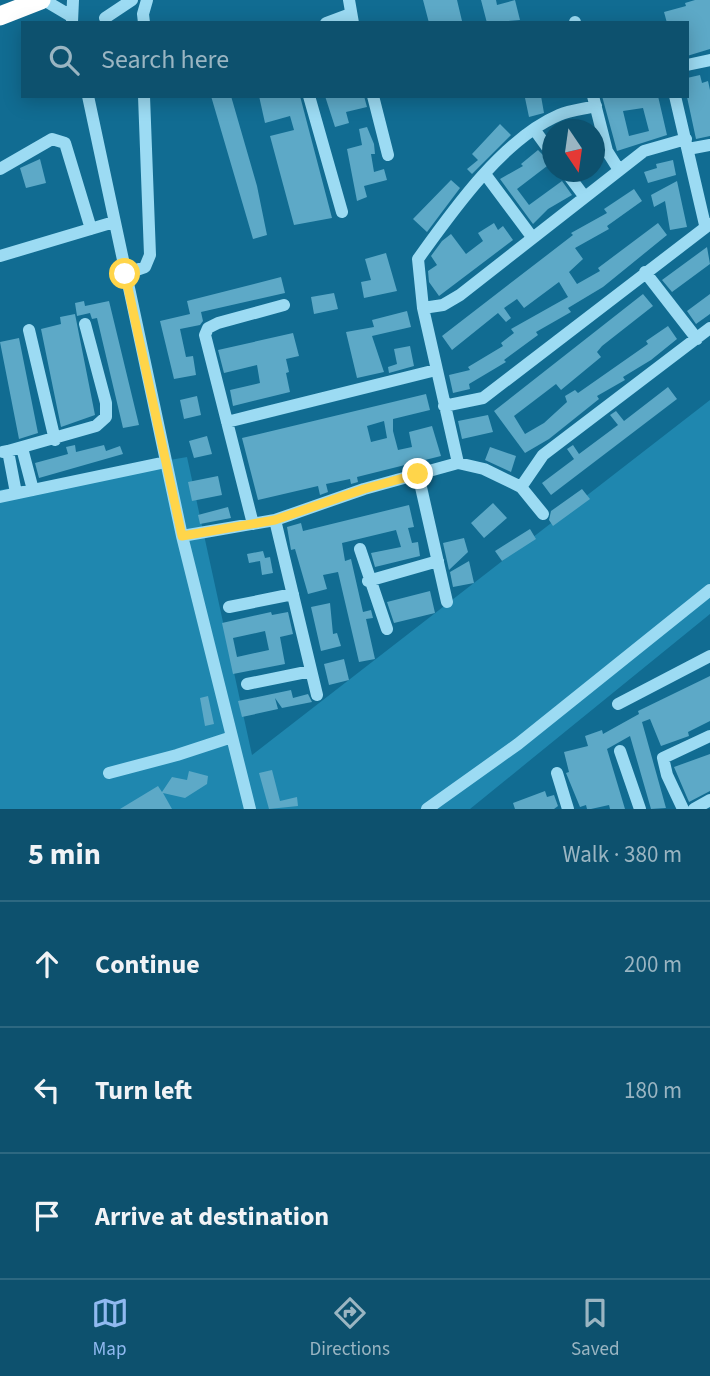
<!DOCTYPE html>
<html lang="en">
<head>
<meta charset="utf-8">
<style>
  body { margin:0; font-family:"Source Sans 3",sans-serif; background:#165773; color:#f1f3f6 }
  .compass { position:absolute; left:542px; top:119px; width:63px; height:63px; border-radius:50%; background:#0d516e; box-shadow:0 4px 18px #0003; rotate:167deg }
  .stop { position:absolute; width:21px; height:21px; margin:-16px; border:5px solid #ffd54a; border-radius:50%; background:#fff }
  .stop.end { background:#ffd54a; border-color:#fff; box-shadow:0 2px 7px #0008 }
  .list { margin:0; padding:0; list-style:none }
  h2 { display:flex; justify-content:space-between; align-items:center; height:91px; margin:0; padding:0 28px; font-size:30px }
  h2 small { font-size:23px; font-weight:400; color:#9ab5c2 }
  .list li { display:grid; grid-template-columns:46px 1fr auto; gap:21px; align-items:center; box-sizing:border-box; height:126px; padding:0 28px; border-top:2px solid #2d6881 }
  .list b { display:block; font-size:26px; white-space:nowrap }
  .list em { font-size:23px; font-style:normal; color:#9ab5c2 }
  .icon { flex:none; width:38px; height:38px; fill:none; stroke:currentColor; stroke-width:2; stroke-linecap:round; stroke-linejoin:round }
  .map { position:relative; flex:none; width:710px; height:809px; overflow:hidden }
  .search { position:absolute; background:#0d516e; box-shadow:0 4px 18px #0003; left:21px; right:21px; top:21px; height:77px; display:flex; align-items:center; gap:18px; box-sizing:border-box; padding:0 24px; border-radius:0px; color:#9ab5c2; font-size:26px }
  .sheet { height:469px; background:#0d516e }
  nav { display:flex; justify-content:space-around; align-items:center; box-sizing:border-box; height:98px; border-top:2px solid #2d6881; background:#0d516e; font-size:19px; color:#9ab5c2 }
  nav a { display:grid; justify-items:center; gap:4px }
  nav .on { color:#90b9f0 }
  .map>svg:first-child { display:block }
  .green { fill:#1f87af }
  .building { fill:#5da9c7; fill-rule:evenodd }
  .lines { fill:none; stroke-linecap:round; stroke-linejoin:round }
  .minor { stroke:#9cdbf3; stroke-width:12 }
  .highway { stroke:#fff; stroke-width:19 }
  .route { stroke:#ffd54a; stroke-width:9 }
</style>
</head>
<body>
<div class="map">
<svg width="710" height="809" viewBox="0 0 710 809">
  <rect width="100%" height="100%" fill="#116c92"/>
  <!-- green -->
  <path class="green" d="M710 400V614L470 809H0V490L187 457 252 755Z"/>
  <!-- building -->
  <path class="building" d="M423 0H457L462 21 429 23Z
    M481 0H496L497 5 515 0 520 20 487 23Z
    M695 0H710V49L687 56V23H667L664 12 686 6 685 3Z
    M700 75 702 83 708 81 710 90V136L696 139 687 97V78Z
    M211 96H231L257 186 267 235 253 239Z
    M259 96H300L332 218 294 225 270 136 294 130 290 116 265 123Z
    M325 96H364L367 107 346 112 349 123 335 127Z
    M541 96 544 113 529 117 525 98Z
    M602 96H658L667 135 617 151ZM643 108 649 131 629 136 623 111Z
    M500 124 511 135 472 174 467 169 478 160 472 154Z
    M367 127 374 144 375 154H371L374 172 384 169 387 180 364 186 367 197 357 201 347 149 362 145 359 129Z
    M538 150 551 163 517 189 529 205 562 181 572 195 548 209 533 224 500 179 523 166 521 164Z
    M40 159 46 183 26 188 20 168Z
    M673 160 676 175 648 183 644 172 657 168 656 164Z
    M451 180 460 188 427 232 413 219Z
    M677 181 687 227 670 230 665 201 654 207 651 195Z
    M634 189 642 201 607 226 609 229 575 248 583 259 569 272 577 284 600 271 598 268 658 223 667 235 603 287 568 308 571 312 536 332 538 335 504 360 506 362 469 384 470 389 453 393 449 375 470 370 468 367 503 346 501 343 514 333 511 329 568 297 559 282 524 308 517 299 504 308 511 318 506 322 498 313 452 350 442 336 573 235 571 233 607 213 604 209Z
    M494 223 498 230 503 226 513 240 439 296 429 282 428 271 437 265 431 256 442 241 451 234 466 254 483 241 478 233Z
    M707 247 710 264 672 292 662 280Z
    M386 253 397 291 364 298 361 282 371 280 365 259Z
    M281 277 285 293 201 312 203 321 200 325 180 329 186 357 193 356 196 375 174 379 160 321 190 314 187 301Z
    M334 293 338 309 314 314 311 297Z
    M643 294 653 306 602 346 597 352 601 357 561 390 556 384 514 416 525 434 544 423 567 402 565 396 575 390 578 393 648 344 646 341 668 326 677 339 651 360 623 377 625 380 597 396 599 399 549 439 525 453 494 411Z
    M710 294V314L696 324 687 311Z
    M84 301 85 306 109 301 139 425 123 428 97 318 92 319 90 313 77 316 75 303Z
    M407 311 411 327 372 336 384 372 357 378 346 332 374 327 372 320Z
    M75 314 95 415 61 427 41 329 61 324 60 317Z
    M293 333 299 356 286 359 289 372 286 373 290 392 233 406 230 390 260 383 257 365 224 373 218 350Z
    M19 338 38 433 19 439 0 342Z
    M410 346 414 366 389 373 388 367 397 364 394 349Z
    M668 387 677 399 551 495 542 483 574 459 567 449 573 445 579 454 618 425 610 415 616 411 624 421Z
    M426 394 430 410 393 419V431L398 450 412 447 409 432 432 426 441 456 357 477 358 482 351 484 350 479 326 484 328 492 320 495 318 486 258 500 242 438ZM384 421 387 438 371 442 367 426Z
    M197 396 201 415 184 419 180 400Z
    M488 415 493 432 462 439 458 421Z
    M207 436 212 454 194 458 189 441Z
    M75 445 76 452 104 445 106 451 120 446 123 454 39 478 35 463 68 454 66 447Z
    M490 447 516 456 511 472 485 460Z
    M218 476 222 495 192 501 188 482Z
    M582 489 590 499 553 526 549 520 551 511Z
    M493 503 507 518 484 538 471 523Z
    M409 505 414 527 408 528 412 543 418 542 420 556 375 567 371 553 401 547 396 530 342 543 345 561 351 559 363 612 371 610 373 618 366 619 375 659 359 662 338 572 323 575 327 589 308 594 295 549 291 550 287 527 301 523 303 531Z
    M228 507 231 518 200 524 198 515Z
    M530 529 536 539 502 561 495 551Z
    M464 538 468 552 449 570 443 543Z
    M263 551 265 558 270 557 273 573 262 575 260 561 249 563 247 554Z
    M469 561 474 583 453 587 450 572Z
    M430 591 435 613 394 623 387 602Z
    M330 603 333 634 337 633 341 646 321 651 311 607Z
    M271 612 272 615 288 612 293 634 280 637 285 664 233 674 222 623ZM265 631 269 650 237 657 233 638Z
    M344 659 349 680 329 685 324 664Z
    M710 676V721L688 732 689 736 661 746 650 719 642 722 666 808 651 809 630 736 607 749 625 809H610L609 805 591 809H587L586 805 580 807 566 773 569 772 564 752 588 746 585 736 602 730 603 734 639 714 638 711Z
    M291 690 293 698 308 694 312 702 282 708 275 698 278 709 242 717 238 701Z
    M208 696 214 724 205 726 200 698Z
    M710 754V791L689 802 674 767Z
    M272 770 280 801 297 797 298 806 269 809 259 773Z
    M189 771 208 776 207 784 185 798 163 793 172 809H120L158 786 162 792 172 777 187 780Z
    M545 791 547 797 554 795 558 806 554 809H515L513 803Z"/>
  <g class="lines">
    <!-- minor -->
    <path class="minor" d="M44 0 71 16
      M349 0 353 23
      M105 18 132 0
      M72 22 73 0
      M575 22V23
      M144 23 143 14 147 0
      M326 23 350 14
      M687 65 710 60
      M88 96 182 536 250 809
      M309 96 342 212
      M373 96 388 155
      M593 96 607 151 619 170
      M675 96 705 225
      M534 129 552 154
      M688 149 710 145
      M0 169 52 139 65 143 91 229
      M566 172 584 196
      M485 174 532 237
      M0 256 114 222
      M645 272 697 339
      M125 274 145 267 150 255 144 96
      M423 308 443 305 460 295 644 151 686 139
      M29 330 55 440
      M444 406 483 398 710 224
      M227 422 436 370
      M22 448 33 490
      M8 451 96 426 106 417V403L85 324
      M3 452 8 451 16 493
      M458 463 423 308 418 259C453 210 503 139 559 115 570 110 584 109 596 106
      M418 474 447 602
      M521 487 543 455 710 328
      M0 497 166 462
      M275 520 317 695
      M253 524 205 335 208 328 218 323 284 305
      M182 536 275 520 364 489 458 463 484 469 521 487 543 514
      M360 549 387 629
      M368 581 438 561
      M229 607 293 594
      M247 684 311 671
      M618 704 710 656
      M620 751 640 809
      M109 773 177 755 232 737
      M557 773 568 809
      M427 809 518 744 710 590
      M683 809 667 775 663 758 710 736
      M694 809 710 800"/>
    <!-- highway -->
    <path class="highway" d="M0 16 41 0"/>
  </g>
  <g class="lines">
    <!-- route -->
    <path class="route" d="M125 274 182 536 275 520 364 489 418 474"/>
  </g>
</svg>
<svg class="compass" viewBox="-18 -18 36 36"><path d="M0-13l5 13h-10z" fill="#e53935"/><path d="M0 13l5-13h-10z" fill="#9ab5c2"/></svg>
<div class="stop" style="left:125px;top:274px"></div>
<div class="stop end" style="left:418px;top:474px"></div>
<div class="search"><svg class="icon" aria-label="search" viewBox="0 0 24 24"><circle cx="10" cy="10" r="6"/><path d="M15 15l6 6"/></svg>Search here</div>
</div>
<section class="sheet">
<h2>5 min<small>Walk · 380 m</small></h2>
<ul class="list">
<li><svg class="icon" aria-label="ahead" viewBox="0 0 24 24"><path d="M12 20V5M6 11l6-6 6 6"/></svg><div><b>Continue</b></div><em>200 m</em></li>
<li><svg class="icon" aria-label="left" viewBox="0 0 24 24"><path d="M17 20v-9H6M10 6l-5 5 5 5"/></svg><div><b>Turn left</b></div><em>180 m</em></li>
<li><svg class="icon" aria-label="arrive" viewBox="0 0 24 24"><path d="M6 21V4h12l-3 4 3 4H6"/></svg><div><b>Arrive at destination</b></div></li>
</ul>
</section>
<nav>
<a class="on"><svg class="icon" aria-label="map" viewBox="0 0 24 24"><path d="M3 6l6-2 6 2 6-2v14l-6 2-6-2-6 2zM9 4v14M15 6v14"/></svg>Map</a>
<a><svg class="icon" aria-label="directions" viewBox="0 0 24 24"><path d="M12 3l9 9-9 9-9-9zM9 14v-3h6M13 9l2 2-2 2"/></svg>Directions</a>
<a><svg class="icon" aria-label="saved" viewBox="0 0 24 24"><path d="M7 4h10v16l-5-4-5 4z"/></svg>Saved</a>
</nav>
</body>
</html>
